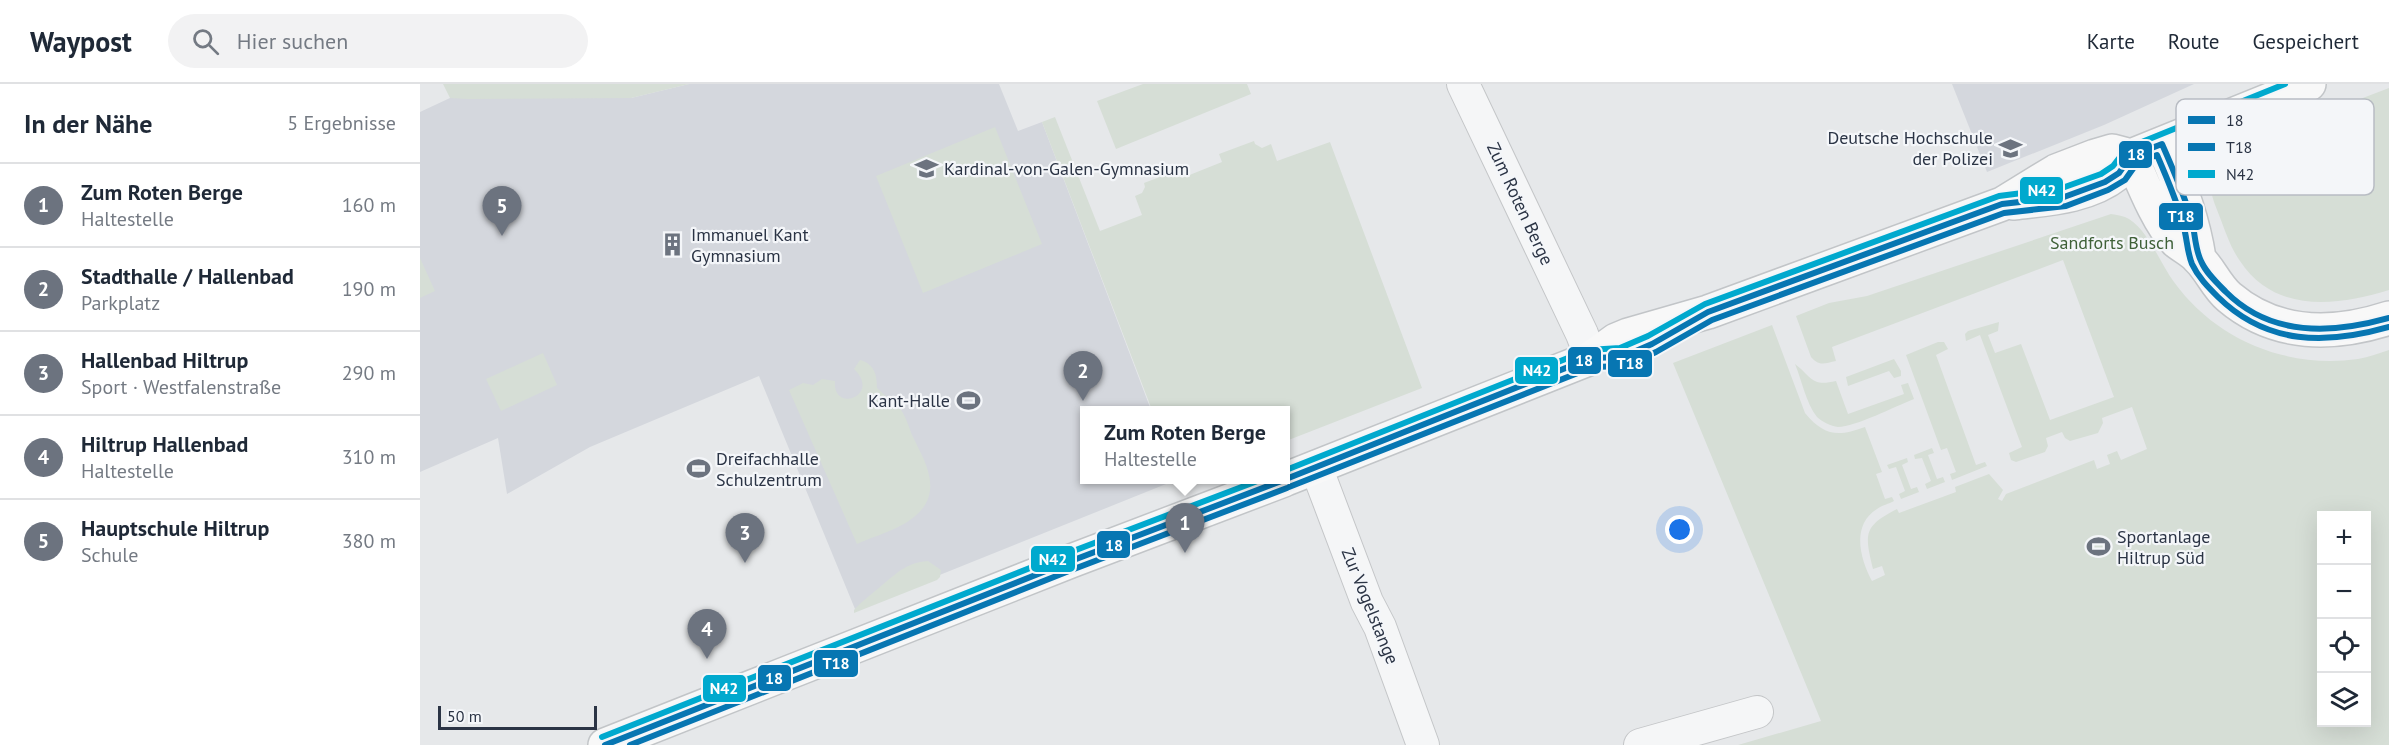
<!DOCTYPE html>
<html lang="de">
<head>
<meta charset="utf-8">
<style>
  body { margin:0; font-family:"PT Sans",sans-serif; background:#f2f2f3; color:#1f2937 }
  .controls { position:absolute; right:18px; bottom:18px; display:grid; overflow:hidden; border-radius:0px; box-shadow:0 6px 24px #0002 }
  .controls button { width:54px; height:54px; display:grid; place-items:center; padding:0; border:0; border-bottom:2px solid #e0e1e3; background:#fff; color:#1f2937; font:30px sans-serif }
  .scale { position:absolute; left:18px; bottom:15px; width:159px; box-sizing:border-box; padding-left:6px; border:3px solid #2b3445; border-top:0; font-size:16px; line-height:21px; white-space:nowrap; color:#2b3445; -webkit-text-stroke:4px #f4f6f9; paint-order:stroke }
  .you { position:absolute; left:1260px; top:446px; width:21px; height:21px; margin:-15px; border:4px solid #fff; border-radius:50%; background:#1a73e8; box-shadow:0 0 0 9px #1a73e833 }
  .badge { display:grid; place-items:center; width:39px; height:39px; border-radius:50%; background:#6c737f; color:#fff; font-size:20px; font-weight:700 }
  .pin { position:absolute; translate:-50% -50px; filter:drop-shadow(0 2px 3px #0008) }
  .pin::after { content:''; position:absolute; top:32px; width:21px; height:18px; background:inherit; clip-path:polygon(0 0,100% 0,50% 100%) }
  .popup { position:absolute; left:660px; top:322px; width:210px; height:78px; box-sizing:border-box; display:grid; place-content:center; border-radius:0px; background:#fff; filter:drop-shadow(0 2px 4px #0005); font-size:20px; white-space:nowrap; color:#747a83 }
  .popup b { font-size:22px; color:#1f2937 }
  .popup::after { content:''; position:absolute; left:50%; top:100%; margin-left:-12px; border:12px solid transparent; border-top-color:#fff }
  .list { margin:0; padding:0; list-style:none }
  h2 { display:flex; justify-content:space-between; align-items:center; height:78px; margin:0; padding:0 24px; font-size:26px }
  h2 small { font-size:20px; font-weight:400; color:#747a83 }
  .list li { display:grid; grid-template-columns:39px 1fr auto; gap:18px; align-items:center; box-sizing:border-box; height:84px; padding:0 24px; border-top:2px solid #e0e1e3 }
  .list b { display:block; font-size:22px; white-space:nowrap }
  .list p { margin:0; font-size:20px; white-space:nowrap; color:#747a83 }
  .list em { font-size:20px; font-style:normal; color:#747a83 }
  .icon { flex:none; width:33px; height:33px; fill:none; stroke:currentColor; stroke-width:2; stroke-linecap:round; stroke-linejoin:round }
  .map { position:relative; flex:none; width:1969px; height:661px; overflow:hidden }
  header { display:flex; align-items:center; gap:36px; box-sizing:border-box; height:84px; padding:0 30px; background:#fff; border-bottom:2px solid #e0e1e3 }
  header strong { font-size:28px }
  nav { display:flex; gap:33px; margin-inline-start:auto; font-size:21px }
  .search { width:420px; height:54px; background:#f2f2f3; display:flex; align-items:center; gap:15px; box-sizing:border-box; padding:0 21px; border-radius:33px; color:#747a83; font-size:22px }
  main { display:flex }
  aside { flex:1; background:#fff }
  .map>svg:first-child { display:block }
  .built { fill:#d4d7dd }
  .green { fill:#d6ded6; fill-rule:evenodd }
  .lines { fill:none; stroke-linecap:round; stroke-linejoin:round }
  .minor-casing { stroke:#c4c6c8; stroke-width:34 }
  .major-casing { stroke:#c2c5c8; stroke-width:36 }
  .minor { stroke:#f5f6f7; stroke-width:32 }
  .major { stroke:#f8f8f8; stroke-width:33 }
  .bus-1-casing { stroke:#f4f6f9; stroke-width:10 }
  .bus-2-casing { stroke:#f4f6f9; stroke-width:10 }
  .bus-3-casing { stroke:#f4f6f9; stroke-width:10 }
  .bus-1 { stroke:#0776b2; stroke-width:6 }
  .bus-2 { stroke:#0776b2; stroke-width:6 }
  .bus-3 { stroke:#00a9ce; stroke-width:6 }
  .labels { text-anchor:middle; stroke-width:4.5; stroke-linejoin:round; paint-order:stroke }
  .poi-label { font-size:18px; fill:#2b3445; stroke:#f4f6f9; text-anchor:start }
  .street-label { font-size:18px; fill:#2b3445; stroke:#f4f6f9 }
  .park-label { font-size:18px; fill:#3f6138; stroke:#f4f6f9 }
  .key { fill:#f4f6f9; stroke:#b8bcc3; stroke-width:1.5 }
  .key-label { font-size:16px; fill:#2b3445 }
  .line-badge { stroke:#f4f6f9; stroke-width:2 }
  .badge-label { font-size:16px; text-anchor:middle; font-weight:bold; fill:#fff }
</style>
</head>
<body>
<header>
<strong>Waypost</strong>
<div class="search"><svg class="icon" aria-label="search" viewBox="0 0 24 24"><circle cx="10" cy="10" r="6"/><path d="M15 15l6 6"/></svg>Hier suchen</div>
<nav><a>Karte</a><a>Route</a><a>Gespeichert</a></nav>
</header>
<main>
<aside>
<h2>In der Nähe<small>5 Ergebnisse</small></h2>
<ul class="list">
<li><span class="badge">1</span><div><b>Zum Roten Berge</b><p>Haltestelle</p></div><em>160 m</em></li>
<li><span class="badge">2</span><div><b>Stadthalle / Hallenbad</b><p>Parkplatz</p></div><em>190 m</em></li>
<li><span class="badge">3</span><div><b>Hallenbad Hiltrup</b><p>Sport · Westfalenstraße</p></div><em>290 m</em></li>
<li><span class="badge">4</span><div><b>Hiltrup Hallenbad</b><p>Haltestelle</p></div><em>310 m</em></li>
<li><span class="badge">5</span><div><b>Hauptschule Hiltrup</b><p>Schule</p></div><em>380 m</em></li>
</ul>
</aside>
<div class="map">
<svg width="1969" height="661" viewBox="0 0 1969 661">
  <rect width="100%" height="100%" fill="#e6e8ea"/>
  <!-- built -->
  <path class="built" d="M269 0H579L598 47 622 38 731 326H664V396H756L435 525 339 292 170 363 87 410 78 354 0 388V28L30 14H211Z
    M1532 0H1774L1684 41 1567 88Z"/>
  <!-- green -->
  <path class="green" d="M23 0H269L211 14 48 15 30 14Z
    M723 0H827L831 10 696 65 677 17Z
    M1969 4V206C1917 222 1855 230 1820 177 1810 163 1805 146 1799 131 1793 115 1785 99 1797 84 1803 77 1812 66 1820 62 1834 54 1851 50 1867 44 1901 30 1935 17 1969 4Z
    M635 33 680 147 722 131 715 112 722 109 725 103 724 99 758 86 762 94 802 78 799 70 834 57 835 60 842 64 851 60 857 77 910 58 1002 304 866 357V326H732L622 38Z
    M575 43 622 160 503 209 456 92Z
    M1691 130C1697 131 1704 132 1709 135 1729 148 1740 179 1754 198 1796 256 1867 285 1938 275 1949 273 1959 269 1969 266V661H1318L1401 637 1253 279 1352 241 1385 329C1404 352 1418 353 1445 343L1462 388 1456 390 1465 415 1472 413 1474 417C1469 420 1462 421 1457 425 1431 441 1440 475 1452 497L1465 491 1462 482 1453 485C1444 449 1444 442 1477 425L1479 429 1536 408 1535 403 1569 390 1583 406 1578 415 1582 417 1586 410 1674 376 1677 385 1690 380 1687 371 1697 367 1701 376 1727 365 1712 323 1682 334 1683 339 1678 349 1650 357 1645 354 1642 348 1626 354 1628 362 1625 368 1596 378 1591 376 1589 369 1602 363 1560 251 1546 257 1545 250 1548 247 1579 238 1578 247 1568 251 1575 269 1601 260 1630 336 1694 313 1643 176 1412 263 1416 277C1405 279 1400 283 1391 273L1376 232 1409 219 1447 212ZM1902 432H1946V638H1902Z
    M0 174 15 207 0 214Z
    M1518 258H1524L1528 265 1516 271 1556 381 1565 378 1567 382 1532 396 1530 390 1536 388 1527 364 1521 366 1486 271Z
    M123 269 137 301 81 327 66 295Z
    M1474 275 1481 287V292L1474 294 1469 287 1428 302 1426 293Z
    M440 276C454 280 457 290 457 304 464 311 474 318 481 326 486 333 489 343 492 351 502 372 519 398 505 421 491 443 459 450 437 460L369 306 383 299 393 301 402 295 415 297C412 330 462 312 434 285Z
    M1375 280C1392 293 1391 303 1416 297L1428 330 1484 310 1481 301 1488 299 1494 315C1476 322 1435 343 1418 343 1411 342 1402 338 1397 333 1386 319 1382 297 1375 280Z
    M1512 364 1514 369 1508 371 1517 395 1523 393 1525 398 1507 405 1505 400 1511 397 1502 374 1495 375 1494 371Z
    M1487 374 1488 378 1482 381 1491 405 1497 403 1499 408 1481 415 1479 410 1485 407 1476 383 1469 385 1467 381Z
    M508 477 521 486 520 493 517 496 434 529V526C441 518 447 514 455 507 473 493 483 479 508 477Z"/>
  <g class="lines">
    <defs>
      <path id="minor" d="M1043 0 1162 250 1171 274
        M896 383 947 518 960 543 1003 661
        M1220 661 1337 628"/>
      <path id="major" d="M1742 60C1759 97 1773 134 1779 174
        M1711 72C1722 97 1737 137 1756 157 1763 163 1772 167 1778 174 1790 185 1796 202 1809 213 1856 253 1914 252 1969 234
        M1593 119C1628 115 1668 113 1697 90 1703 86 1707 78 1711 72L1889 0
        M866 395 1171 274 1196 256 1208 251 1288 228 1582 120 1636 87 1675 72 1692 67 1711 72
        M185 661 651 477 864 396"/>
    </defs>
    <!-- minor casing -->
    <use href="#minor" class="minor-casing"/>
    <!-- major casing -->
    <use href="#major" class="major-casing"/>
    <!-- minor -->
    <use href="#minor" class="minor"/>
    <!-- major -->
    <use href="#major" class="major"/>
    <defs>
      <path id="bus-1" d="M866 395 1171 274 1202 273 1232 260 1288 228 1582 120 1644 113 1685 98 1699 89 1711 72 1742 60C1753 85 1764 110 1772 137 1775 149 1775 165 1781 177 1786 189 1797 199 1806 208 1851 253 1912 250 1969 234
        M185 661 651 477 864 396"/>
      <path id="bus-2" d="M869 403 1173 283 1205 282 1236 268 1292 236 1584 129 1646 122 1688 106 1705 96 1717 79 1737 71C1747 94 1757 117 1763 140 1767 153 1767 168 1772 180 1778 193 1788 203 1798 213 1847 261 1906 261 1969 243
        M210 661 654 485 867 404"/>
      <path id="bus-3" d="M866 386 1168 266 1200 264 1228 252 1285 220 1579 112 1642 104 1681 90 1693 82 1707 64 1865 0
        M182 653 648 469 840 396"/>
    </defs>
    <!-- bus-1 casing -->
    <use href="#bus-1" class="bus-1-casing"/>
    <!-- bus-2 casing -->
    <use href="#bus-2" class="bus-2-casing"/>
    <!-- bus-3 casing -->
    <use href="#bus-3" class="bus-3-casing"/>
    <!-- bus-1 -->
    <use href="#bus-1" class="bus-1"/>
    <!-- bus-2 -->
    <use href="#bus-2" class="bus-2"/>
    <!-- bus-3 -->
    <use href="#bus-3" class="bus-3"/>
  </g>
  <!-- icons -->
  <defs>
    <symbol id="university-bare" viewBox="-9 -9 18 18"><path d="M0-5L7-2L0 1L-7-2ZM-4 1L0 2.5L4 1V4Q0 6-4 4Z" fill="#6c737f" stroke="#f4f6f9" stroke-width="2.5" paint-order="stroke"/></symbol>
    <symbol id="school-bare" viewBox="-9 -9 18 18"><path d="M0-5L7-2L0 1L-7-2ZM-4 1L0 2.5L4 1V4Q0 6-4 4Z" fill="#6c737f" stroke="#f4f6f9" stroke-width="2.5" paint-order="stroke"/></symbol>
    <symbol id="building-bare" viewBox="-9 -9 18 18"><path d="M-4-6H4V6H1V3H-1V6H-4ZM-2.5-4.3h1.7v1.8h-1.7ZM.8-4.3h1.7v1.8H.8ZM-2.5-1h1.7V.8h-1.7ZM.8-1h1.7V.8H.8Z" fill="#6c737f" stroke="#f4f6f9" stroke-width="2.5" paint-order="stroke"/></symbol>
    <symbol id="stadium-bare" viewBox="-9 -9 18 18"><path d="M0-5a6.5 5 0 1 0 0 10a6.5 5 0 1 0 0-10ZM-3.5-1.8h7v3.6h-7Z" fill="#6c737f" stroke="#f4f6f9" stroke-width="2.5" paint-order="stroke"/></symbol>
  </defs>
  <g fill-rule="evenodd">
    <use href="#university-bare" x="1574" y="48" width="33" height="33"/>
    <use href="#school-bare" x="490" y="68" width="33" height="33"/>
    <use href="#building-bare" x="236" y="144" width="33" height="33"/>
    <use href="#stadium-bare" x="532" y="300" width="33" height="33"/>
    <use href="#stadium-bare" x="262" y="368" width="33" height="33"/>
    <use href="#stadium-bare" x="1662" y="446" width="33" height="33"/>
  </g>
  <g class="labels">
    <!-- poi labels -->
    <g class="poi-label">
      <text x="1573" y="60" text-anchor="end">Deutsche Hochschule<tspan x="1573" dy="21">der Polizei</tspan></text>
      <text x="524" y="91">Kardinal-von-Galen-Gymnasium</text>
      <text x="271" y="157">Immanuel Kant<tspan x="271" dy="21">Gymnasium</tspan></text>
      <text x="530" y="323" text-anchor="end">Kant-Halle</text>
      <text x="296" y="381">Dreifachhalle<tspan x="296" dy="21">Schulzentrum</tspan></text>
      <text x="1697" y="459">Sportanlage<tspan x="1697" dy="21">Hiltrup Süd</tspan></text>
    </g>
    <!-- street labels -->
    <g class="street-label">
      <text transform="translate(1100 120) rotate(65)" y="6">Zum Roten Berge</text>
      <text transform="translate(950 522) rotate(68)" y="6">Zur Vogelstange</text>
    </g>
    <!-- park labels -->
    <g class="park-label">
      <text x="1692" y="165">Sandforts Busch</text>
    </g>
  </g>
  <!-- legend -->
  <rect x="1756" y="15" width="198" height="96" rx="9" class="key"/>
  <rect x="1768" y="32" width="27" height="8" fill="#0776b2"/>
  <rect x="1768" y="59" width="27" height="8" fill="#0776b2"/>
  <rect x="1768" y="86" width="27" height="8" fill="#00a9ce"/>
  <g class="key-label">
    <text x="1806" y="42">18</text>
    <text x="1806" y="69">T18</text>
    <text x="1806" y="96">N42</text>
  </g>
  <g class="line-badge">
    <rect x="1698" y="56" width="35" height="29" rx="6" fill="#0776b2"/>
    <rect x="1599" y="92" width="45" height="29" rx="6" fill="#00a9ce"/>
    <rect x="1738" y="118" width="46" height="29" rx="6" fill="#0776b2"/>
    <rect x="1147" y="262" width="35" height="29" rx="6" fill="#0776b2"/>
    <rect x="1187" y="265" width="46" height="29" rx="6" fill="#0776b2"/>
    <rect x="1094" y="272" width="45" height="29" rx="6" fill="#00a9ce"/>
    <rect x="676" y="446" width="35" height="29" rx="6" fill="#0776b2"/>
    <rect x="610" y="461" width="46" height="28" rx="6" fill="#00a9ce"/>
    <rect x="393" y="565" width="46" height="29" rx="6" fill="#0776b2"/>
    <rect x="337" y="580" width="35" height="28" rx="6" fill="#0776b2"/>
    <rect x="282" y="590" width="45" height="29" rx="6" fill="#00a9ce"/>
  </g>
  <g class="badge-label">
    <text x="1716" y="76">18</text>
    <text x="1622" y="112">N42</text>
    <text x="1761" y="138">T18</text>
    <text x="1164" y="282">18</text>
    <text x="1210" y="285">T18</text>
    <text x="1117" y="292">N42</text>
    <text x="694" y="467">18</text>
    <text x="633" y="481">N42</text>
    <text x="416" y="585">T18</text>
    <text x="354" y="600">18</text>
    <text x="304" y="610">N42</text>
  </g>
</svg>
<div class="controls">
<button>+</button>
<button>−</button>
<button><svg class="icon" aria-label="locate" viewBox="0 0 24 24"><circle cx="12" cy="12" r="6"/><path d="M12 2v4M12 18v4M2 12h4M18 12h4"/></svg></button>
<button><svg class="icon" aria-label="layers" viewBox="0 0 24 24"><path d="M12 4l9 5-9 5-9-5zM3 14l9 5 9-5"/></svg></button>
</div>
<div class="scale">50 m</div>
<div class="you"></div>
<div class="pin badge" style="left:765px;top:469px">1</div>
<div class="popup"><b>Zum Roten Berge</b>Haltestelle</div>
<div class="pin badge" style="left:663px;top:317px">2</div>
<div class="pin badge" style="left:325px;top:479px">3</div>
<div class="pin badge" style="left:287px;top:575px">4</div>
<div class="pin badge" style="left:82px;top:152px">5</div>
</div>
</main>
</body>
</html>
